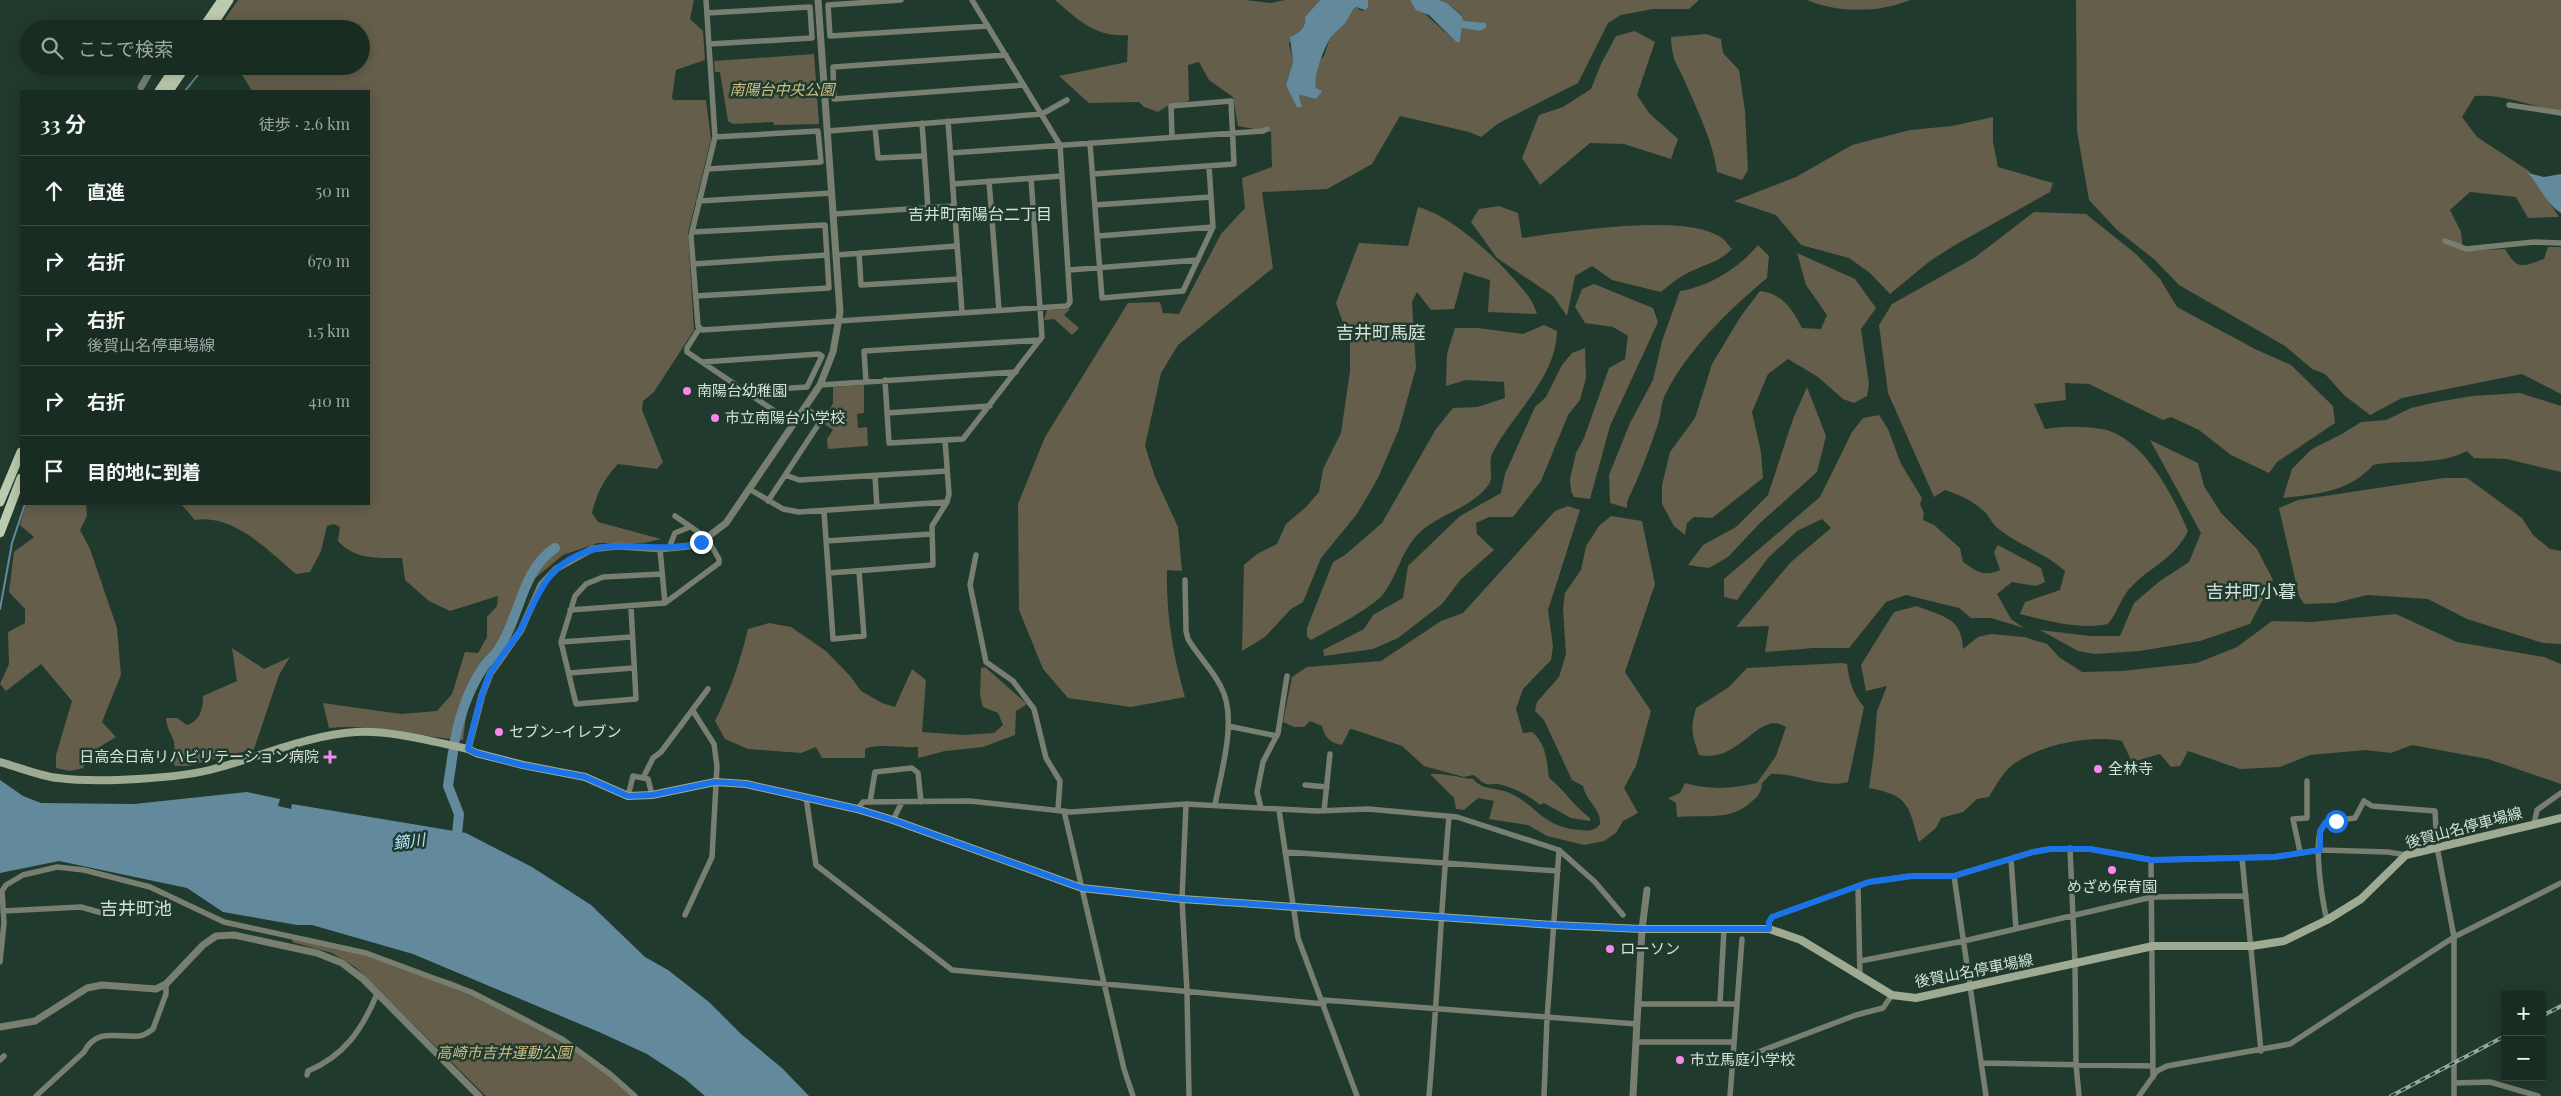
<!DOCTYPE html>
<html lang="ja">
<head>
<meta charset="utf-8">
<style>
  body { margin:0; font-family:"Playfair Display","Noto Sans JP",serif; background:#26382f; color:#f1f3f6 }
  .controls { position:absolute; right:15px; bottom:15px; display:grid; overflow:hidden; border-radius:0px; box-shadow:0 2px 12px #0003 }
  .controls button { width:45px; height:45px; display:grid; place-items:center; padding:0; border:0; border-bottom:1px solid #374840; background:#192c22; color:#f1f3f6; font:25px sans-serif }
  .stop { position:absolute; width:15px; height:15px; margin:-11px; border:4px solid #1a73e8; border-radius:50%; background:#fff }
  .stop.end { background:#1a73e8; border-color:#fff; box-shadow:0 1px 5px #0008 }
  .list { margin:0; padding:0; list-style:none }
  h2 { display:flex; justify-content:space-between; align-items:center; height:65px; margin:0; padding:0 20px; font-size:21px }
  h2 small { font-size:16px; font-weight:400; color:#9fa7a5 }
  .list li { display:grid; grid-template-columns:32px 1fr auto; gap:15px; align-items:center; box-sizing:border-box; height:70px; padding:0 20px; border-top:1px solid #374840 }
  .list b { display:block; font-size:19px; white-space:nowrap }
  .list p { margin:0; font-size:16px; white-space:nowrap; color:#9fa7a5 }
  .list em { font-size:16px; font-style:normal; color:#9fa7a5 }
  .icon { flex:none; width:28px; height:28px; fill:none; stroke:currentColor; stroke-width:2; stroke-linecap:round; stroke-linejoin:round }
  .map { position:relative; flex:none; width:2561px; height:1096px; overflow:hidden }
  .search { position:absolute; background:#192c22; box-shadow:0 2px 12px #0003; left:20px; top:20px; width:350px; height:55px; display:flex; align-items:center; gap:12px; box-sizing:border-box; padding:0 18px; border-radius:28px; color:#9fa7a5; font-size:19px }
  .panel { position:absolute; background:#192c22; box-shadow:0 2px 12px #0003; left:20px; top:90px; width:350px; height:415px; border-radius:0px }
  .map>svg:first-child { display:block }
  .green { fill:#645e4a }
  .water { fill:#63899c }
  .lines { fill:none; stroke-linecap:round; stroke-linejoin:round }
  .stream { stroke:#63899c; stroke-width:2 }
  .river { stroke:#63899c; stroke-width:10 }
  .minor { stroke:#787f71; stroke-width:5.5 }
  .tertiary { stroke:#787f71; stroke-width:7 }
  .secondary { stroke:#9faa93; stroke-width:8 }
  .primary { stroke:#bccaad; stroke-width:9 }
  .rail-casing { stroke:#95a79e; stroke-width:4 }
  .rail { stroke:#213a2e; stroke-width:2; stroke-dasharray:5.5; stroke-linecap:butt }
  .route { stroke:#1a73e8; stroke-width:6 }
  .poi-dot { fill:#f888eb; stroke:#213a2e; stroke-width:2 }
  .labels { text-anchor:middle; stroke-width:5; stroke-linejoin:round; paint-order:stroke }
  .park-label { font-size:15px; font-style:italic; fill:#cfbe82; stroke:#213a2e }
  .poi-label { font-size:15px; fill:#d3e1d9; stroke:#213a2e; text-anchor:start }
  .street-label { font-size:15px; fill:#d3e1d9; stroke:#213a2e }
  .neighbourhood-label { font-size:16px; fill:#d3e1d9; stroke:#213a2e }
  .water-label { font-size:16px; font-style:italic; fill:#b0e4fe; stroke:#213a2e }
  .quarter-label { font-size:18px; fill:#d3e1d9; stroke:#213a2e }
</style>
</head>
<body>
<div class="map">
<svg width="2561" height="1096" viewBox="0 0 2561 1096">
  <rect width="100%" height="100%" fill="#213a2e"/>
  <!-- green -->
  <path class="green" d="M238 0H694L690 19 703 31 705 60 676 70 672 97 673 100H706L711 139 688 233 694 330 654 392 643 401 642 410 663 462 657 469 618 464C604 479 597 492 592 513L598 522 661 539 644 543H598L563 555 533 580 521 605 504 630 467 709 463 740C418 737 374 723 329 728L323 703 401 714 437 711 452 694 465 652 478 653 487 637V617L497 606 498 596 450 611 429 601 405 580 402 558C378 558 355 560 338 541L340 527 334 524 327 526 321 551 310 572 296 574C269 551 234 514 195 520L181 504H369V91H252L241 73 234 66H361V29H218Z
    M1055 0H1246L1270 3 1285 0H1320L1305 17C1306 28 1297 36 1289 43L1293 62 1286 85 1301 107 1298 98 1300 95 1316 99 1314 81 1318 62 1324 56 1330 38 1356 7 1362 11 1368 7V0H1410L1456 42H1460L1462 28 1479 31 1462 21V15L1447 3 1439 0H1699L1689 9H1653L1621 15 1608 23 1578 83 1499 123 1481 137 1469 132 1400 116 1372 164 1327 189 1262 192 1273 268 1178 345 1161 373 1145 446 1155 477 1178 527 1182 571 1167 570C1166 613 1173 656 1185 697L1131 707 1068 698 1043 669 1019 610 1018 504 1045 437 1128 303 1160 302 1163 313 1179 314 1221 234 1245 208 1242 178 1272 167 1271 132 1238 126 1233 97 1209 80 1199 62 1188 65 1189 101 1169 105 1158 112 1144 107 1139 102 1089 103 1059 76 1127 62 1128 35C1096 38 1077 19 1055 0Z
    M1807 0H1910C1879 13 1837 13 1807 0Z
    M2076 0H2561V113C2533 106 2503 94 2475 96L2462 117 2477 137 2529 171 2559 217 2528 218 2516 197 2470 192 2450 210 2461 232 2463 251 2505 249C2517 270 2522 267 2544 259L2548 247H2561V394L2522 374 2402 398 2370 415 2344 395 2325 374 2312 369 2285 346 2179 285 2155 260 2117 230 2089 200 2077 131Z
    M1635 31 1655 42 1637 95 1649 113 1678 139 1671 159 1624 144 1590 143 1540 185 1522 158 1539 115 1563 107 1591 89 1601 64 1616 36Z
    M1706 34 1721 39 1723 53 1739 70 1745 111 1748 170 1742 180 1717 172C1713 142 1698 112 1686 84 1677 63 1672 62 1671 37Z
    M814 54 819 124 774 125 773 122 733 124 728 121 720 72H715L714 61Z
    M1993 117V142L1998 167 2053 183 2050 192 1955 245 1930 261 1890 294 1870 273 1849 258 1801 245 1776 215 1734 201 1796 177 1852 145 1910 130 1952 126Z
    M1499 206 1518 213 1522 238C1566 232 1686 212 1722 238 1726 241 1729 246 1732 249 1717 263 1711 262 1694 270 1682 275 1671 283 1661 292L1612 280 1592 266 1575 276 1567 316 1553 296 1497 258 1471 222 1479 209Z
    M1418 207C1456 217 1505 266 1529 297 1533 302 1535 309 1537 314L1488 312 1490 280 1464 272 1454 309 1431 310 1417 292 1412 302 1416 368 1399 429 1378 478 1357 514 1321 558 1303 602 1291 609 1265 637 1242 651 1244 565 1257 554 1277 544 1286 524 1306 507 1319 492 1323 469 1341 433 1350 371V343L1336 303 1359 243 1408 246Z
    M2034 212 2086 214 2136 254 2160 279 2177 307 2255 349 2291 365 2333 406 2335 423 2277 462 2269 473 2231 455 2199 430 2171 417 2163 420 2089 384 2065 383 2066 400 2034 404 2045 429C2064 426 2083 426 2102 429 2144 437 2173 496 2188 531 2174 559 2153 565 2133 585 2121 596 2118 612 2108 624 2080 630 2048 621 2020 614L2025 602 2060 590 2065 571C2045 553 2020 546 2000 530 1993 525 1990 518 1985 512 1973 501 1960 495 1945 490L1934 497 1888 393 1879 325 1892 304 1974 258Z
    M1758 245 1769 256 1767 278C1729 310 1688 349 1665 395 1661 404 1661 415 1658 424 1649 451 1639 477 1627 502V508L1610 503 1609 475 1630 423 1653 380 1662 341 1680 291C1709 287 1740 267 1758 245Z
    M1797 253 1855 279 1876 308 1861 329 1869 384 1867 396 1854 403 1843 399 1818 377 1788 359 1768 374 1752 412 1761 452 1763 478 1712 518 1694 517 1687 523 1685 535 1674 526 1662 504V485L1670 452 1695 418 1712 364 1741 316 1760 291C1782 293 1793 310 1802 328L1821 329 1827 315 1806 285Z
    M1594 284 1653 308 1658 322 1610 426 1590 499 1574 497 1571 491 1570 479 1576 453 1584 438 1609 368 1625 359 1628 336 1613 327 1585 323 1575 307 1582 289Z
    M1070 309 1064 315 1079 328 1072 335 1054 319 1044 320 1047 310Z
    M1544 325 1557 331C1556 379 1512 414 1492 454 1488 463 1494 476 1489 484 1473 508 1438 514 1418 534 1401 552 1398 574 1384 593 1373 608 1329 630 1311 640L1307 637V628L1333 562 1345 555 1382 523 1436 429 1453 408 1477 407 1505 398 1504 382 1466 380 1446 386 1447 354 1455 328H1478L1523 334Z
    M1585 348 1586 378 1580 400 1568 415 1541 481 1513 517H1489L1476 523 1477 534 1494 550 1461 579 1442 604 1398 638 1373 649 1324 656 1323 650 1364 629 1373 615 1403 598 1408 566 1460 516 1501 493 1505 474 1535 407 1546 397 1562 365 1572 353Z
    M864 385V413L857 414 858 428 867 427 868 446 828 449 827 439 833 430 823 423 833 403V387Z
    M1807 387 1826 436 1817 472 1760 523 1728 557 1709 568 1688 565 1703 545 1736 527 1768 495 1793 419Z
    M2520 393 2561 406V472L2507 459 2474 458 2467 451C2439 466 2404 459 2373 465 2349 492 2318 494 2283 498L2292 469 2312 449 2342 434 2361 422 2386 420 2411 408 2437 402 2472 396Z
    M1879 415 1888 429 1901 464 1922 498 1920 504 1924 513 1923 520 1934 525 1960 548 1963 562C1977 572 1984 577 2000 570L1994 552 1998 545 2041 568 2045 582 2036 586 2012 582 1997 594 2011 619 2024 628 1991 618H1971L1959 608 1906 595 1886 602 1849 648H1813L1765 652 1769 626 1736 627 1791 562 1831 528 1822 519 1797 531 1768 558 1737 600 1724 597V579L1820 497 1852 432 1863 418Z
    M2150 440 2198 463 2204 486 2221 513 2257 549 2273 580 2250 624 2200 641 2140 651 2095 654 2078 651 2040 630 2090 636H2120L2134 603 2160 581 2189 562 2201 533Z
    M2444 478H2467L2522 518 2533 535 2550 549 2561 551V644L2543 643 2467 619 2428 599 2367 595 2335 603 2304 604 2299 596 2279 508 2298 500Z
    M26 504H86L87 516 80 530 90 549 117 628 121 675 102 722 116 737 91 752 83 768 70 771 56 768V755L72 701 41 664 6 691 0 684 9 664 8 632 25 623V609L9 592 14 552 34 537 20 525Z
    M1568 506 1580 510 1548 610 1553 646 1551 660 1523 689 1516 709 1523 733 1532 732C1546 743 1547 761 1549 778 1565 790 1574 807 1590 818V821L1571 818 1544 803 1540 805C1529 795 1512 787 1498 784 1493 784 1490 785 1486 784 1480 782 1478 777 1473 775L1464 777 1424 766 1402 746 1355 730 1350 729 1342 745C1330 743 1325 738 1322 726L1310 721 1304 727H1294L1283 722 1292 677 1307 667 1381 661 1441 621 1463 613 1555 511Z
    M1611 516 1642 521 1655 584 1625 672 1651 711 1636 766 1624 788 1638 813 1623 821 1616 833 1604 841 1584 845 1547 836 1528 825 1489 819 1494 801 1478 798 1464 810 1456 809 1454 798 1430 774C1445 773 1459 778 1473 779 1483 791 1498 787 1512 794 1539 808 1543 827 1580 830 1588 831 1595 831 1600 824 1601 807 1587 804 1583 786L1572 780 1544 720 1535 711 1537 702 1559 677 1566 654 1563 609 1565 593 1581 570 1586 546 1599 526Z
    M1917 606C1943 617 1962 617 1963 649L1978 637 1991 634 2024 637 2047 644 2059 657 2082 672 2121 671 2197 663 2237 647 2272 621 2311 622 2396 614 2457 642 2544 657 2561 664V784L2488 759 2412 745 2391 753 2366 750 2310 755 2280 767 2240 769 2188 751 2180 766 2171 767 2160 754 2132 762 2122 741C2090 734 2029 746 2006 771 2000 778 1994 788 1989 797L1977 799 1963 812 1941 818 1936 828 1919 842C1908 805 1910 796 1869 788L1874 751 1877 711 1887 686 1866 691 1861 665 1894 612Z
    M769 623 791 627 826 651 851 677 861 691 882 703 895 707 912 669 926 680 922 732 963 735 994 733 1003 725 998 713 983 707 980 695 981 668 985 667 1027 704 1016 711 1015 735 983 747 945 751 918 758V747C903 748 876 743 865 749V758H822L816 747 801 753 748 749 725 739 715 721C730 691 740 662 748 629Z
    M232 648 264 669 290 657 279 675 254 749 188 766H175L172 758C180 738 167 736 166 718H177L187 725C200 721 203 709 203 696L237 681Z
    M1842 663 1847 664C1849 681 1853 694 1864 707L1848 782C1822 789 1797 773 1771 774L1762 783C1762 791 1758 797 1751 802 1730 822 1703 814 1677 817L1676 803 1668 798 1680 793 1685 783C1710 790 1731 789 1757 783L1776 756 1786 727C1758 709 1741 764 1699 755 1692 735 1690 729 1696 708L1729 687 1747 668Z
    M295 935 336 944 430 976C449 978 467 988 484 996 543 1023 589 1053 638 1096H486L355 967 332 953 292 942Z"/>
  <!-- water -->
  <path class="water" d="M1320 0H1368V7L1365 10 1356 7C1351 11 1349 18 1345 23 1341 28 1335 32 1331 37 1324 48 1313 76 1316 88L1322 91 1316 99 1300 95 1299 98 1302 107H1297L1286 85 1293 62 1290 37C1299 34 1306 28 1305 17Z
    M1410 0H1439L1447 3 1462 16 1463 21 1486 23V28L1479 31 1462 28 1460 42H1456L1429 15 1416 10Z
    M2528 173 2544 177 2561 174V213C2546 204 2540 186 2528 173Z
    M0 780 23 796 41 803 134 804 247 792 280 799 278 806 291 809 292 804 466 833 532 867 591 905 645 957 668 970 709 1002 741 1034 782 1068 809 1096H705L685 1079 647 1054 599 1032 413 954 312 925H297L223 912 187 888 59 861 0 873Z"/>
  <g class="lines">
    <!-- stream -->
    <path class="stream" d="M185 91 205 66
      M0 609 12 543 25 504"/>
    <!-- river -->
    <path class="river" d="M455 740C460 715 470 686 485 665 490 659 496 654 500 647 521 614 521 571 555 548
      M453 752 448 786 459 814 456 844"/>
    <!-- minor -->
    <path class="minor" d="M706 0 715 137 691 236 698 326 702 330 1067 306 1070 302 1060 145 972 0
      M901 0 828 5 830 36 988 26
      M707 13 810 7 812 38 709 44
      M1006 55 833 67 834 99 1024 85
      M2509 105 2561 113
      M948 121 962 312
      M922 123 928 208
      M875 127 878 158 924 156
      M828 131 1042 114 1067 100
      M1090 143 1102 298 1183 291 1213 227 1209 166
      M951 153 1263 131 1267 129
      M708 169 821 162 818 131 715 137
      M1093 174 1234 164 1231 101 1171 106 1172 137
      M989 181 999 310
      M953 184 1062 176
      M699 201 832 193
      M1095 205 1211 197
      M834 214 954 206
      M692 232 825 225 829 288 696 296
      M1098 236 1213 227
      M2445 241 2466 249 2534 242 2561 243
      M859 253 861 285 960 279
      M836 255 957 246
      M693 264 827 255
      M1069 270 1198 260
      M699 329 687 348V352L794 424
      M703 362 819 354 822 356 807 387 746 391
      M885 380 889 443 963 439 1042 337 1031 178
      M866 382 864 351 1040 340
      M820 385 1016 372
      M887 413 990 406
      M785 475 799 480 947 471
      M875 476 877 507
      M751 490 783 509 799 512 947 502
      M768 501 822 419 805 408
      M824 511 833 639 864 636 859 571
      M826 541 931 534
      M669 548 675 533 690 527
      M660 549 665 603
      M976 555 970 585 986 662 1013 681 1034 709 1046 758 1060 781 1058 810
      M829 573 933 565 932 526 947 502 949 494 945 440
      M1185 580 1186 631 1188 639C1198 656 1213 670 1221 687 1238 718 1221 772 1215 805
      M631 607 636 699 576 704 561 642 575 596 586 584 603 577 662 574
      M570 610 665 603 719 563V559L707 538 675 516
      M561 642 631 637
      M569 673 633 668
      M1228 726 1277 736
      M643 778 653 758 661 752 708 689
      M1305 785 1327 787
      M628 796 633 776 648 779 652 795
      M806 797 816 865 952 970 1324 1004
      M870 802 875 772 912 768 918 773 921 802
      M1186 804 1182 899 1187 992 1189 1096
      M1261 808 1257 792 1263 762 1278 733 1287 676
      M857 809 863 802 970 801 1071 812 1186 804 1316 811 1368 809 1457 817 1559 850 1595 882 1623 915
      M1279 810 1298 938 1357 1096
      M1064 811 1124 1069 1133 1096
      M1324 811 1330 754
      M893 820 902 802
      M2534 824 2537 810 2561 793
      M2070 848 2075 963 2076 1064 2079 1096
      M1285 852 1558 871
      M2300 852 2293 819 2307 818V781
      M2242 858 2261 1051
      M2011 859 2016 929
      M2151 860 2153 1077
      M1954 876 1986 1096
      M1858 887 1860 977
      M3 911 81 907 109 915
      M685 915 712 857 717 766 714 744 693 711
      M2327 920C2322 901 2315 851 2320 832 2321 829 2324 825 2326 822L2355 818 2364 801 2372 806 2435 811 2437 847 2454 937V1096
      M1769 929V922L1772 917 1869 882 1912 876H1954L2033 852 2050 849H2090L2151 860 2274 857 2320 850 2388 852 2406 855
      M1860 961 1964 941 2152 897 2246 896
      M0 962 4 923 2 891 6 885 23 875 57 867 84 870 150 887 224 922 366 953 471 992 562 1039 610 1074 635 1096
      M1323 1000 1637 1024
      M1720 1003 1724 929
      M1639 1004H1737
      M1636 1042H1734
      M0 1060 4 1056
      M1732 1062 1856 1015 1883 1008 1892 995
      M1982 1063 2153 1066
      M307 1075 308 1071C344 1056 362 1030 377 994
      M2454 1083 2490 1082 2538 1096
      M36 1096 84 1052C97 1027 117 1038 139 1036 144 1036 149 1032 153 1029L166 994V984
      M1429 1096C1437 1003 1441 910 1449 816
      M1544 1096 1547 1019 1559 850
      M1730 1096 1742 939
      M2139 1096 2157 1071 2167 1066 2290 1044 2454 937 2561 883"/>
    <!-- tertiary -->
    <path class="tertiary" d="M141 87 153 66
      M468 749 482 695 490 674 521 630 541 585 556 569 592 549 618 546 660 549 689 546 701 542 726 523 820 385 833 352 840 312 818 0
      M0 1027 35 1021 87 988 102 985 156 989 166 984 203 945 216 936 234 935 317 953 342 963 363 979 479 1096
      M1633 1096 1642 929 1647 890"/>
    <!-- secondary -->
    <path class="secondary" d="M0 762C19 767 39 776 58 778 97 783 179 779 217 768 262 756 308 735 356 732 391 730 434 742 468 749L476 753 523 765 585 777 628 796 652 795 715 782 746 784 857 809 893 820 1082 888 1182 899 1553 925 1642 929H1769L1801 940 1892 995 1916 998 2153 946H2252L2284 941 2327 920 2361 899 2406 855 2561 818"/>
    <!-- primary -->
    <path class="primary" d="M202 29 222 0
      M210 29 229 0
      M159 91 176 66
      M169 91 186 66
      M0 502 21 452
      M0 533 21 478"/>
    <defs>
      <path id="rail" d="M2542 1016 2561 1006
        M2391 1096 2505 1036"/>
    </defs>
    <!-- rail casing -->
    <use href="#rail" class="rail-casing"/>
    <!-- rail -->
    <use href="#rail" class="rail"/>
  </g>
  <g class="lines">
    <!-- route -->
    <path class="route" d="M701 542C663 555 626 539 592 550 547 563 540 592 521 629 512 645 497 659 489 676 479 699 474 724 468 749L476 753 522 765 585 777 628 796 652 795 715 782 746 784 857 809 893 820 1082 888 1182 899 1553 925 1642 929H1769V922L1772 917 1869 882 1912 876H1954L2033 852 2050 849H2090L2152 860 2274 857 2320 850V831L2326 822 2336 821"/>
  </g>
  <!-- markers -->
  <g class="poi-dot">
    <circle cx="687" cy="391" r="5"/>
    <circle cx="715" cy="418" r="5"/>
    <circle cx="499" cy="732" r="5"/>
    <path d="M327.5 749.5h5v5h5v5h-5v5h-5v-5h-5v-5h5z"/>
    <circle cx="2098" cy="769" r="5"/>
    <circle cx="2112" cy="870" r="5"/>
    <circle cx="1610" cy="949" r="5"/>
    <circle cx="1680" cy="1060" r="5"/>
  </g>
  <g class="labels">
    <!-- park labels -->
    <g class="park-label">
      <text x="782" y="95">南陽台中央公園</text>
      <text x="504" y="1058">高崎市吉井運動公園</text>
    </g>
    <!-- poi labels -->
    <g class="poi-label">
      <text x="697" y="396">南陽台幼稚園</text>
      <text x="725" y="423">市立南陽台小学校</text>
      <text x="509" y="737">セブン-イレブン</text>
      <text x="319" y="762" text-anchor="end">日高会日高リハビリテーション病院</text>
      <text x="2108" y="774">全林寺</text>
      <text x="2112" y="892" text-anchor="middle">めざめ保育園</text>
      <text x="1620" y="954">ローソン</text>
      <text x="1690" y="1065">市立馬庭小学校</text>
    </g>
    <!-- street labels -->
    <g class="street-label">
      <text transform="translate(2464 828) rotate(-15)" y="5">後賀山名停車場線</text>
      <text transform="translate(1974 971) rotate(-11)" y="5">後賀山名停車場線</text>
    </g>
    <!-- neighbourhood labels -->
    <g class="neighbourhood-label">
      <text x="980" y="220">吉井町南陽台二丁目</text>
    </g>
    <!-- water labels -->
    <g class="water-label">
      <text transform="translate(409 841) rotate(-7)" y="6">鏑川</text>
    </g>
    <!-- quarter labels -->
    <g class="quarter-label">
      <text x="1381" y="339">吉井町馬庭</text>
      <text x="2251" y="598">吉井町小暮</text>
      <text x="136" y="915">吉井町池</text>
    </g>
  </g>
</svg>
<div class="controls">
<button>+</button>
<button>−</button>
</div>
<div class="stop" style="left:2336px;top:821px"></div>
<div class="stop end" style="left:701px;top:542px"></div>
<div class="search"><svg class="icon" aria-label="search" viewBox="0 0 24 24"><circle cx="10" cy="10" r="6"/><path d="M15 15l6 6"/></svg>ここで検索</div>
<section class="panel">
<h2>33 分<small>徒歩 · 2.6 km</small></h2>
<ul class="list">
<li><svg class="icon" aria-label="ahead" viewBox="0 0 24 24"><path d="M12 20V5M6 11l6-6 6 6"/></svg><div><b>直進</b></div><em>50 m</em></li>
<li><svg class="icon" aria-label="right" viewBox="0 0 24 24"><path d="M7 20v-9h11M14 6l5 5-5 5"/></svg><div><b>右折</b></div><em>670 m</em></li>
<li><svg class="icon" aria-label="right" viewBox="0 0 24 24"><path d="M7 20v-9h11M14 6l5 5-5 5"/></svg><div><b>右折</b><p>後賀山名停車場線</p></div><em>1.5 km</em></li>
<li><svg class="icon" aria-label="right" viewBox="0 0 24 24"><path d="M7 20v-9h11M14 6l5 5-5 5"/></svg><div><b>右折</b></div><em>410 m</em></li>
<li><svg class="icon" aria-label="arrive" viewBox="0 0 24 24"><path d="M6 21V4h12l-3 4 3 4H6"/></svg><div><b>目的地に到着</b></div></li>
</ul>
</section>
</div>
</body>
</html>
